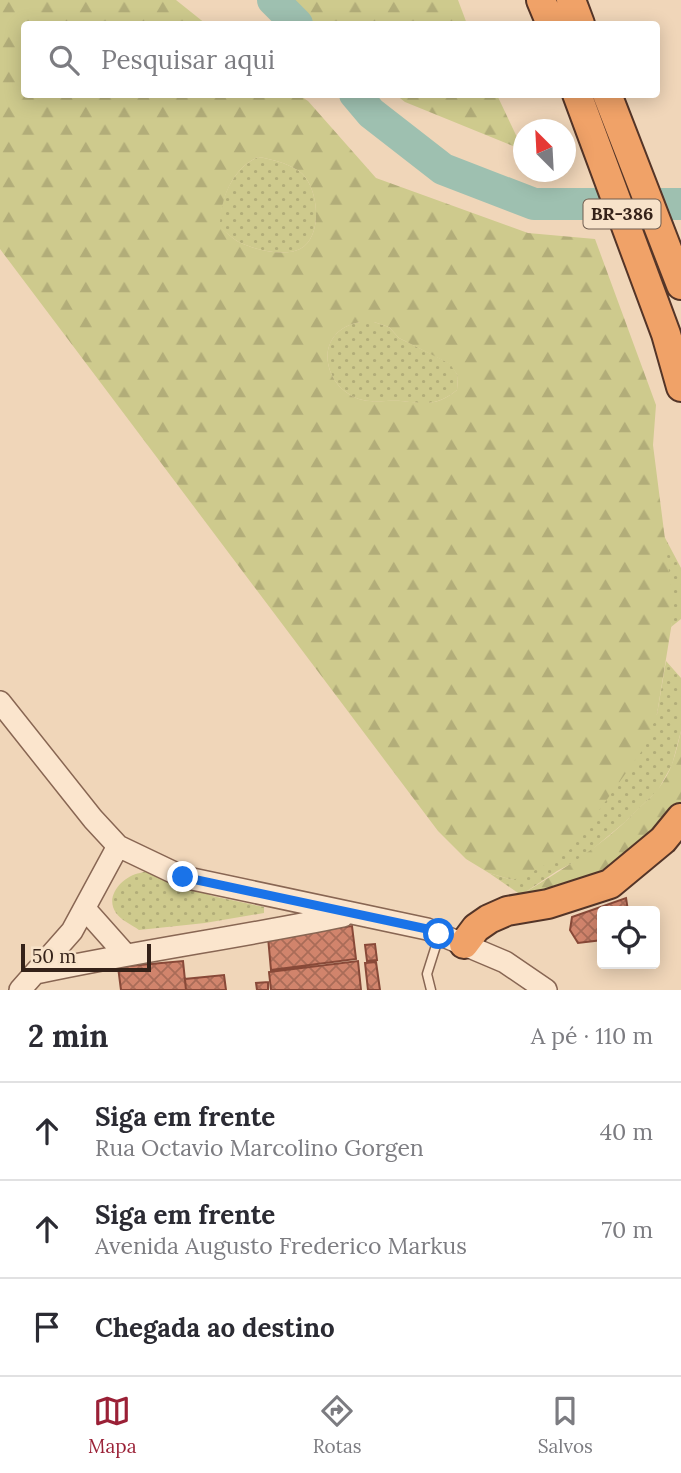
<!DOCTYPE html>
<html lang="pt">
<head>
<meta charset="utf-8">
<style>
  body { margin:0; font-family:Lora,serif; background:#f2f2f3; color:#2b2b33 }
  .controls { position:absolute; right:21px; bottom:21px; display:grid; overflow:hidden; border-radius:7px; box-shadow:0 4px 18px #0003 }
  .controls button { width:63px; height:63px; display:grid; place-items:center; padding:0; border:0; border-bottom:2px solid #e1e1e2; background:#fff; color:#2b2b33; font:35px sans-serif }
  .compass { position:absolute; left:513px; top:119px; width:63px; height:63px; border-radius:50%; background:#fff; box-shadow:0 4px 18px #0003; rotate:336deg }
  .scale { position:absolute; left:21px; bottom:18px; width:130px; box-sizing:border-box; padding-left:7px; border:4px solid #352219; border-top:0; font-size:19px; line-height:24px; white-space:nowrap; color:#352219; -webkit-text-stroke:5px #f7e2c9; paint-order:stroke }
  .stop { position:absolute; width:21px; height:21px; margin:-16px; border:5px solid #1a73e8; border-radius:50%; background:#fff }
  .stop.end { background:#1a73e8; border-color:#fff; box-shadow:0 2px 7px #0008 }
  .list { margin:0; padding:0; list-style:none }
  h2 { display:flex; justify-content:space-between; align-items:center; height:91px; margin:0; padding:0 28px; font-size:30px }
  h2 small { font-size:23px; font-weight:400; color:#7c7c81 }
  .list li { display:grid; grid-template-columns:46px 1fr auto; gap:21px; align-items:center; box-sizing:border-box; height:98px; padding:0 28px; border-top:2px solid #e1e1e2 }
  .list b { display:block; font-size:26px; white-space:nowrap }
  .list p { margin:0; font-size:23px; white-space:nowrap; color:#7c7c81 }
  .list em { font-size:23px; font-style:normal; color:#7c7c81 }
  .icon { flex:none; width:38px; height:38px; fill:none; stroke:currentColor; stroke-width:2; stroke-linecap:round; stroke-linejoin:round }
  .map { position:relative; flex:none; width:681px; height:990px; overflow:hidden }
  .search { position:absolute; background:#fff; box-shadow:0 4px 18px #0003; left:21px; right:21px; top:21px; height:77px; display:flex; align-items:center; gap:18px; box-sizing:border-box; padding:0 24px; border-radius:7px; color:#7c7c81; font-size:26px }
  .sheet { height:385px; background:#fff }
  nav { display:flex; justify-content:space-around; align-items:center; box-sizing:border-box; height:98px; border-top:2px solid #e1e1e2; background:#fff; font-size:19px; color:#7c7c81 }
  nav a { display:grid; justify-items:center; gap:4px }
  nav .on { color:#9a2036 }
  .map>svg:first-child { display:block }
  .grass { fill:url(#grass-dots) }
  .forest { fill:url(#forest-firs); fill-rule:evenodd }
  .lines { fill:none; stroke-linecap:round; stroke-linejoin:round }
  .river { stroke:#9ec0b0; stroke-width:32 }
  .building { fill:url(#building-cross-hatch); stroke:#884938; stroke-width:2 }
  .service-casing { stroke:#886653; stroke-width:11 }
  .tertiary-casing { stroke:#886653; stroke-width:24 }
  .trunk-casing { stroke:#543528; stroke-width:32 }
  .service { stroke:#fbe5cd; stroke-width:8 }
  .tertiary { stroke:#fbe5cd; stroke-width:21 }
  .trunk { stroke:#f0a268; stroke-width:28 }
  .route { stroke:#1a73e8; stroke-width:9 }
  .labels { text-anchor:middle; stroke-width:6; stroke-linejoin:round; paint-order:stroke }
  .shield { fill:#f7e2c9; stroke:#6f5c4e; stroke-width:2 }
  .shield-label { font-size:18px; font-weight:bold; fill:#352219 }
</style>
</head>
<body>
<div class="map">
<svg width="681" height="990" viewBox="0 0 681 990">
  <defs>
    <pattern id="grass-dots" width="8" height="8" patternUnits="userSpaceOnUse" patternTransform="scale(1.75)"><rect width="8" height="8" fill="#ceca8d"/><path d="M2 2h.1M6 6h.1" fill="none" stroke="#b2ad79" stroke-width="1.8" stroke-linecap="round"/></pattern>
    <pattern id="forest-firs" width="22" height="20" patternUnits="userSpaceOnUse" patternTransform="scale(1.75)"><rect width="22" height="20" fill="#ceca8d"/><path d="M5 1l3.5 6h-7zM16 11l3.5 6h-7z" fill="#b2ad79"/></pattern>
    <pattern id="building-cross-hatch" width="8" height="8" patternUnits="userSpaceOnUse" patternTransform="scale(1.75)"><rect width="8" height="8" fill="#d1846c"/><path d="M0 0l8 8M0 8l8-8" fill="none" stroke="#aa6c58"/></pattern>
  </defs>
  <rect width="100%" height="100%" fill="#f0d6b9"/>
  <!-- grass -->
  <path class="grass" d="M258 157C271 159 287 163 299 171 319 185 324 237 300 249 285 257 256 250 241 243 234 240 226 232 219 227 220 200 232 168 258 157Z
    M360 322H374L389 327 399 338 451 364 458 376 457 390C437 406 426 404 401 401 389 400 375 403 363 400 322 390 311 331 360 322Z
    M663 534 681 568V619L671 627 673 610Z
    M666 661 681 678V731L672 765 658 790 625 822 582 858 557 871 521 895 489 873 513 880 657 714Z
    M156 872 212 896 264 907V913L205 923 139 930C132 925 121 920 116 913 104 896 123 876 140 873 145 871 151 872 156 872Z"/>
  <!-- forest -->
  <path class="forest" d="M0 0H176L206 24H24V94L299 95 308 101 376 178 528 233 595 239 656 405 653 445 674 610 657 714 644 748 572 848 540 868 513 880 489 873 466 859 438 831 0 249ZM258 157C271 159 287 163 299 171 319 185 324 237 300 249 285 257 256 250 241 243 234 240 226 232 220 227 220 200 232 168 258 157ZM360 322H374L389 327 399 338 450 364 458 376 457 390C436 407 426 403 401 401 389 400 375 403 363 400 322 390 311 331 360 322Z
    M275 0H458L467 24H306Z
    M396 95H497L523 150 405 102Z
    M681 731V807L615 867 566 886 521 895C561 870 601 847 634 813 646 801 658 792 666 777 674 763 677 747 681 731Z"/>
  <g class="lines">
    <!-- river -->
    <path class="river" d="M273 0 297 24
      M355 94 371 113 443 169 534 204H681"/>
  </g>
  <!-- building -->
  <path class="building" d="M626 898 628 911H602V940L578 943 570 930 572 917Z
    M352 926 356 959 271 970 268 937Z
    M375 944 377 960 367 961 365 945Z
    M183 961 186 990H121L118 967Z
    M358 961 361 990H271L269 972Z
    M376 962 380 990H368L365 963Z
    M224 975 226 990H186L185 979Z
    M268 982V990H257L256 983Z"/>
  <g class="lines">
    <defs>
      <path id="service" d="M431 990 427 974 439 936"/>
      <path id="tertiary" d="M0 702 93 819 118 846 183 877 427 929 505 962 546 990
        M85 909 125 954
        M36 973C138 951 241 937 343 916
        M20 990 72 931 118 846"/>
      <path id="trunk" d="M541 0 551 24
        M571 0 580 24
        M577 94 666 334 681 387
        M607 94 681 285
        M464 944 476 928 489 919 507 911 548 904 610 884 663 840 681 818"/>
    </defs>
    <!-- service casing -->
    <use href="#service" class="service-casing"/>
    <!-- tertiary casing -->
    <use href="#tertiary" class="tertiary-casing"/>
    <!-- trunk casing -->
    <use href="#trunk" class="trunk-casing"/>
    <!-- service -->
    <use href="#service" class="service"/>
    <!-- tertiary -->
    <use href="#tertiary" class="tertiary"/>
    <!-- trunk -->
    <use href="#trunk" class="trunk"/>
  </g>
  <g class="lines">
    <!-- route -->
    <path class="route" d="M183 877 427 929 439 934"/>
  </g>
  <g class="labels">
    <!-- shield labels -->
    <rect class="shield" x="583.5" y="199.5" width="77" height="29" rx="5"/>
    <g class="shield-label">
      <text x="622" y="220">BR-386</text>
    </g>
  </g>
</svg>
<div class="controls">
<button><svg class="icon" aria-label="locate" viewBox="0 0 24 24"><circle cx="12" cy="12" r="6"/><path d="M12 2v4M12 18v4M2 12h4M18 12h4"/></svg></button>
</div>
<svg class="compass" viewBox="-18 -18 36 36"><path d="M0-13l5 13h-10z" fill="#e53935"/><path d="M0 13l5-13h-10z" fill="#7c7c81"/></svg>
<div class="scale">50 m</div>
<div class="stop" style="left:439px;top:934px"></div>
<div class="stop end" style="left:183px;top:877px"></div>
<div class="search"><svg class="icon" aria-label="search" viewBox="0 0 24 24"><circle cx="10" cy="10" r="6"/><path d="M15 15l6 6"/></svg>Pesquisar aqui</div>
</div>
<section class="sheet">
<h2>2 min<small>A pé · 110 m</small></h2>
<ul class="list">
<li><svg class="icon" aria-label="ahead" viewBox="0 0 24 24"><path d="M12 20V5M6 11l6-6 6 6"/></svg><div><b>Siga em frente</b><p>Rua Octavio Marcolino Gorgen</p></div><em>40 m</em></li>
<li><svg class="icon" aria-label="ahead" viewBox="0 0 24 24"><path d="M12 20V5M6 11l6-6 6 6"/></svg><div><b>Siga em frente</b><p>Avenida Augusto Frederico Markus</p></div><em>70 m</em></li>
<li><svg class="icon" aria-label="arrive" viewBox="0 0 24 24"><path d="M6 21V4h12l-3 4 3 4H6"/></svg><div><b>Chegada ao destino</b></div></li>
</ul>
</section>
<nav>
<a class="on"><svg class="icon" aria-label="map" viewBox="0 0 24 24"><path d="M3 6l6-2 6 2 6-2v14l-6 2-6-2-6 2zM9 4v14M15 6v14"/></svg>Mapa</a>
<a><svg class="icon" aria-label="directions" viewBox="0 0 24 24"><path d="M12 3l9 9-9 9-9-9zM9 14v-3h6M13 9l2 2-2 2"/></svg>Rotas</a>
<a><svg class="icon" aria-label="saved" viewBox="0 0 24 24"><path d="M7 4h10v16l-5-4-5 4z"/></svg>Salvos</a>
</nav>
</body>
</html>
